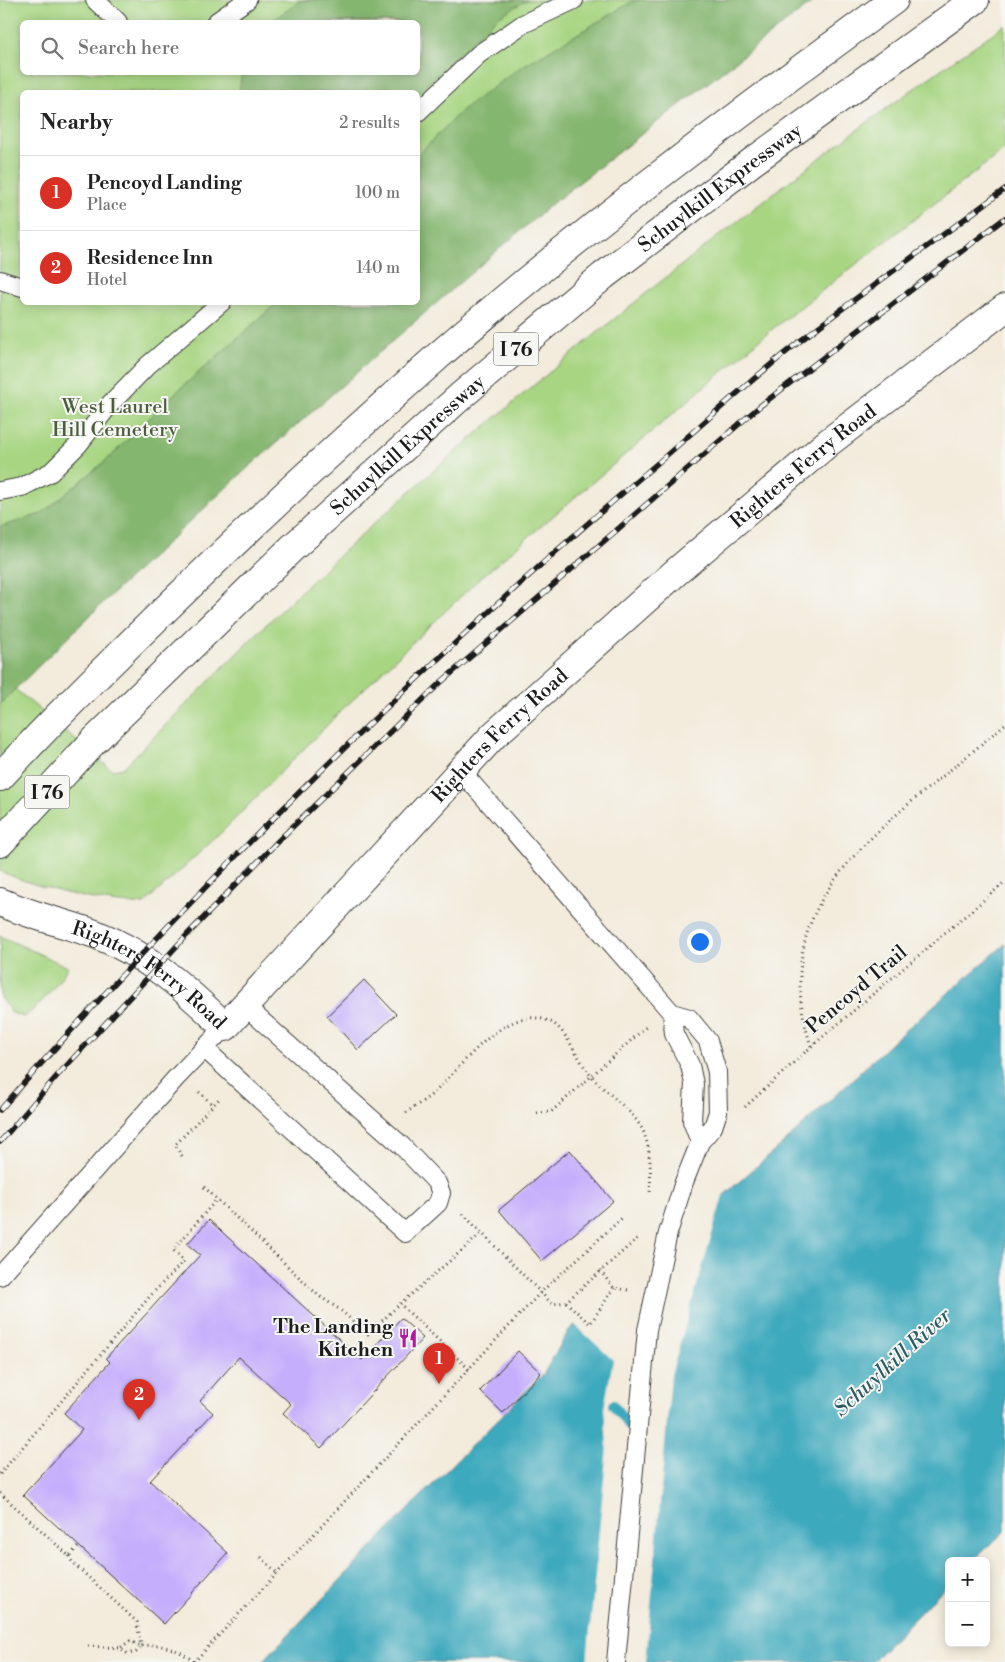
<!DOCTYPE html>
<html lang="en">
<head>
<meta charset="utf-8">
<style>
  body { margin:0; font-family:"Libre Bodoni",serif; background:#f2f2f2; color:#222 }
  .controls { position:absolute; right:15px; bottom:15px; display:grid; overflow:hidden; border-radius:8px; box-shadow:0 2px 12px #0003 }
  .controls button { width:45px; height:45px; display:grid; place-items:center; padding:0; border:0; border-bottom:1px solid #e0e0e0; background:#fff; color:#222; font:25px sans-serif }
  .you { position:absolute; left:699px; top:941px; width:18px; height:18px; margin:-12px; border:4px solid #fff; border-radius:50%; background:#1a73e8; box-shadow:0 0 0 8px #1a73e833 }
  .badge { display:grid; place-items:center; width:32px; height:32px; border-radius:50%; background:#d93025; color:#fff; font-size:16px; font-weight:700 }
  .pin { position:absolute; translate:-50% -41px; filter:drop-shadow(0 1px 2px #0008) }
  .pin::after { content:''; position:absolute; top:26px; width:18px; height:15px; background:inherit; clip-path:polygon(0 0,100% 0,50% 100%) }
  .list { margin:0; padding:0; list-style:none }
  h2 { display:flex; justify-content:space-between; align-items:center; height:65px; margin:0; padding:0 20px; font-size:21px }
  h2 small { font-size:16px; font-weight:400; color:#767676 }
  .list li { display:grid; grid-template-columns:32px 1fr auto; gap:15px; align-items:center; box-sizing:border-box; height:75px; padding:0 20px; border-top:1px solid #e0e0e0 }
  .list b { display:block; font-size:19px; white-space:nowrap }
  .list p { margin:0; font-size:16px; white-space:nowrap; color:#767676 }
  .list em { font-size:16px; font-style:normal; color:#767676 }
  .icon { flex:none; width:28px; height:28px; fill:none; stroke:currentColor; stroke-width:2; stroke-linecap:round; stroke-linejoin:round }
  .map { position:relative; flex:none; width:1005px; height:1662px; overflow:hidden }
  .search { position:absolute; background:#fff; box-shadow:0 2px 12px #0003; left:20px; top:20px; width:400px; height:55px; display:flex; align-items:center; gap:12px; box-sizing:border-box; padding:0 18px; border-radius:8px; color:#767676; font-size:19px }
  .panel { position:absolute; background:#fff; box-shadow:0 2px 12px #0003; left:20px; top:90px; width:400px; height:215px; border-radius:8px }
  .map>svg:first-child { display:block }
  .green { fill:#a7d582; stroke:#62784f; fill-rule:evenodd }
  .forest { fill:#85b670; stroke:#506946 }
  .water { fill:#3da9bd; stroke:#2c626c; fill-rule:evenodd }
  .pier { fill:#f3ebdb; fill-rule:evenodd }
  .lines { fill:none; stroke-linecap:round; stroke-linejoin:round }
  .stream { stroke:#3da9bd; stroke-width:10 }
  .building { fill:#c5affc }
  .service-casing { stroke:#3c3b39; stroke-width:20 }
  .minor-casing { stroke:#3c3b39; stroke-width:30 }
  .motorway-casing { stroke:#3c3b39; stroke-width:30 }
  .path { stroke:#3c3b39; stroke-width:3; stroke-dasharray:1 4; stroke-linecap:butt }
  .service { stroke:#fff; stroke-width:18 }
  .minor { stroke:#fff; stroke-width:28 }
  .motorway { stroke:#fff; stroke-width:28 }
  .rail-casing { stroke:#1c1c1c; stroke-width:5.5 }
  .rail { stroke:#f6f6f2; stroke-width:4; stroke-dasharray:11; stroke-linecap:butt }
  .labels { text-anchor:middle; stroke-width:4; stroke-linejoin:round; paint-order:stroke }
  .shield { fill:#f6f6f2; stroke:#5d5d5c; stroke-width:1 }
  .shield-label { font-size:19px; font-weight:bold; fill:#1c1c1c }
  .street-label { font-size:20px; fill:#1c1c1c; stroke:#f6f6f2 }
  .park-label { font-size:20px; fill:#4d5d40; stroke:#f6f6f2 }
  .poi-label { font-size:20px; font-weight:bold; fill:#1c1c1c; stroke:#f6f6f2; text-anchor:end }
  .water-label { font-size:21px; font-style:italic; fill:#2b5b64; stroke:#f6f6f2 }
</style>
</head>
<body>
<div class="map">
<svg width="1005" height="1662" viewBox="0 0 1005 1662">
  <rect width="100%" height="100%" fill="#f6f6f2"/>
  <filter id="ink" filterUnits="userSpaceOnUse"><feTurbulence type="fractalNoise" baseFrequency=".02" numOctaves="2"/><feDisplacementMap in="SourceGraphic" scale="10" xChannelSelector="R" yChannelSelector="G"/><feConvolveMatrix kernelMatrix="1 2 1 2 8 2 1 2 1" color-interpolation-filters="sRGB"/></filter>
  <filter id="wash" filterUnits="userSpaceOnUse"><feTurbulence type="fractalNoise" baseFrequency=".0096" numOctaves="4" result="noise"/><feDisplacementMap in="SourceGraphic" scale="20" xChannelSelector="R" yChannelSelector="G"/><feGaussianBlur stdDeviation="1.12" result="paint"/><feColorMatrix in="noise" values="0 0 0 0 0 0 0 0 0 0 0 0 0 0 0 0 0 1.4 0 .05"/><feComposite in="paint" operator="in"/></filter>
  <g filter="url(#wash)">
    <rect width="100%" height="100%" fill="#f3ebdb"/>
    <!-- green -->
    <path class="green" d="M0 0H803L418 297V92H22V302L412 303 0 694ZM22 22H418V72H22Z
      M1005 25V149L770 331 478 580 342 710 224 830 144 904C107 906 34 887 0 871V704L15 689 112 770 123 768C163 728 202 688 242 648 364 527 496 415 629 307 751 209 875 113 1005 25Z
      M0 936 68 967C56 986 42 1004 24 1017L12 1013 0 998Z"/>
    <!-- forest -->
    <path class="forest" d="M301 0H527L498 17 418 93 239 92 242 73 418 72V22H271Z
      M635 0H815L549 206 411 325 241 474 108 598 0 704V527L41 514 109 458 172 396 277 303 418 302V155L462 110 521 67Z"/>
    <!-- water -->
    <path class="water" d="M1005 944V1531L973 1561H949V1583L872 1662H633L645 1649 637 1641 617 1662H262L414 1503 544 1373 569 1330 788 1139 902 1033ZM660 1373 669 1381 613 1440 605 1432Z"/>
    <!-- pier -->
    <path class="pier" d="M724 1192 671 1375 646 1662H630L642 1649 637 1644 620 1662H587L607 1446 604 1408 613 1360 573 1323ZM661 1376 666 1381 613 1437 608 1432Z"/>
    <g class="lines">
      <!-- stream -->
      <path class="stream" d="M613 1405 635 1433"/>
    </g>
    <g id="blocks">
      <!-- building -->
      <path class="building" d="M364 980 396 1014 358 1050 327 1016Z
        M570 1150 613 1201 542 1261 499 1210Z
        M209 1220 362 1360 401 1318 423 1338 321 1448 283 1413 291 1404 239 1357 200 1401 213 1413 150 1481 228 1553 164 1624 23 1495 82 1430 64 1413 110 1362 106 1358 200 1255 187 1244Z
        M518 1351 541 1373 503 1413 480 1391Z"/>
    </g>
  </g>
  <g filter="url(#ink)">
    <use href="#blocks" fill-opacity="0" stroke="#3c3b39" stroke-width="1"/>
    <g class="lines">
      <defs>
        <path id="service" d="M95 0 118 22
          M216 22 247 0
          M418 112 479 54 523 24 574 0
          M0 280 22 287
          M0 491 22 487 51 472 78 445 111 403 147 366 222 302
          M462 772 672 1013 674 1034 690 1065 694 1084 692 1121 700 1142
          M204 1048 405 1233 438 1203 441 1193 437 1183 402 1146 245 1006
          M0 1276 176 1078 225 1027
          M616 1662 647 1330 668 1233 684 1182 700 1142 713 1127 718 1112 717 1072 708 1041 689 1018 672 1013"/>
        <g id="minor">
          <path id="s1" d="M0 902C30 915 63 923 95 934 147 954 186 989 225 1027L494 735 676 572 829 442 1005 308"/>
        </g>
        <g id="motorway">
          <path d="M0 777C57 715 116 657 176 599 261 516 349 435 438 356 583 229 739 114 894 0"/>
          <path id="s2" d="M0 843 94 741 291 549 462 395 603 276 752 162 975 0"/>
        </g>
      </defs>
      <!-- service casing -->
      <use href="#service" class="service-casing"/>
      <!-- minor casing -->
      <use href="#minor" class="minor-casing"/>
      <!-- motorway casing -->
      <use href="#motorway" class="motorway-casing"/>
      <!-- path -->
      <path class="path" d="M811 1046C774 931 835 866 917 797 947 773 976 749 1005 724
        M199 1092 213 1105
        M745 1107 812 1046 1005 882
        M406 1113C415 1106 425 1100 434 1093 459 1069 491 1024 527 1018 535 1017 546 1019 553 1023 568 1034 577 1057 588 1072 604 1093 634 1109 644 1133 651 1152 651 1174 650 1193
        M537 1113 551 1112 646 1027
        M182 1156 175 1145 219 1099
        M204 1187 319 1296 339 1309 368 1334 400 1304
        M463 1214 552 1304 566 1302 639 1237
        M600 1271 614 1288 628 1290
        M566 1302 590 1324 614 1288
        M469 1369 400 1304 482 1233
        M0 1474 151 1295 184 1261 173 1250 217 1199
        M0 1493 69 1556 79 1546
        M69 1556 72 1562 137 1622 141 1646C160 1643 180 1649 194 1662
        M261 1557 278 1574
        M88 1646 120 1648 128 1654 136 1652 141 1646 130 1641 120 1648
        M194 1662 540 1293 622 1218"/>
      <!-- service -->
      <use href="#service" class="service"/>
      <!-- minor -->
      <use href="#minor" class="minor"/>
      <!-- motorway -->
      <use href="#motorway" class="motorway"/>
      <defs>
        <path id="rail" d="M0 1110C204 878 425 661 660 461 701 425 742 388 785 353 856 296 932 244 1005 189
          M0 1142 57 1076 186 936 279 840 439 684 760 406 1005 218"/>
      </defs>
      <!-- rail casing -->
      <use href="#rail" class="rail-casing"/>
      <!-- rail -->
      <use href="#rail" class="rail"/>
    </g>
  </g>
  <!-- icons -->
  <defs>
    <symbol id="restaurant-bare" viewBox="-9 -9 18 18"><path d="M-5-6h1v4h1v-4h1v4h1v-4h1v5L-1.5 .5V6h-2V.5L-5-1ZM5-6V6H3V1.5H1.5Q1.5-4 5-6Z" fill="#b5179e" stroke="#f6f6f2" stroke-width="2.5" paint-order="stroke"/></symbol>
  </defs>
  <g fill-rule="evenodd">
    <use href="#restaurant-bare" x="394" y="1324" width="28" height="28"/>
  </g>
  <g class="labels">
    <!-- shield labels -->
    <g class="shield">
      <rect x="493.5" y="332.5" width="45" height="33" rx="4"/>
      <rect x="24.5" y="775.5" width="45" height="33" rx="4"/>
    </g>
    <g class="shield-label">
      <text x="516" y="356">I 76</text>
      <text x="47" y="799">I 76</text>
    </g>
    <!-- street labels -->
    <g class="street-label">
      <text dy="7" stroke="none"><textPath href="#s2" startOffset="975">Schuylkill Expressway</textPath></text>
      <text dy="7" stroke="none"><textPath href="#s2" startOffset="570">Schuylkill Expressway</textPath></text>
      <text dy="7" stroke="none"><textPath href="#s1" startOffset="1068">Righters Ferry Road</textPath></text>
      <text dy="7" stroke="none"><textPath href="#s1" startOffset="662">Righters Ferry Road</textPath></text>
      <text dy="7" stroke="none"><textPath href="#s1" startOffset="168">Righters Ferry Road</textPath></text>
      <text transform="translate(856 989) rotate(-40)" y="7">Pencoyd Trail</text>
    </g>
    <!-- park labels -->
    <g class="park-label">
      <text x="115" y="413">West Laurel<tspan x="115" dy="23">Hill Cemetery</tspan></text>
    </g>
    <!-- poi labels -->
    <g class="poi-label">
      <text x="393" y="1333">The Landing<tspan x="393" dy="23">Kitchen</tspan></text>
    </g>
    <!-- water labels -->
    <g class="water-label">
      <text transform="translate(892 1362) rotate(-42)" y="7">Schuylkill River</text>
    </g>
  </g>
</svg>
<div class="controls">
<button>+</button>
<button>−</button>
</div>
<div class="you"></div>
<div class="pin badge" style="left:439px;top:1384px">1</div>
<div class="pin badge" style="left:139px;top:1420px">2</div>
<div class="search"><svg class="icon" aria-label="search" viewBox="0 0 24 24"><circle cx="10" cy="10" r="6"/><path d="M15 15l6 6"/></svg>Search here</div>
<section class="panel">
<h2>Nearby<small>2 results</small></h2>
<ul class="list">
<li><span class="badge">1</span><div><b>Pencoyd Landing</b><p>Place</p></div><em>100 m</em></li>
<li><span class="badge">2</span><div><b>Residence Inn</b><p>Hotel</p></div><em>140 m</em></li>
</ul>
</section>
</div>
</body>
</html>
